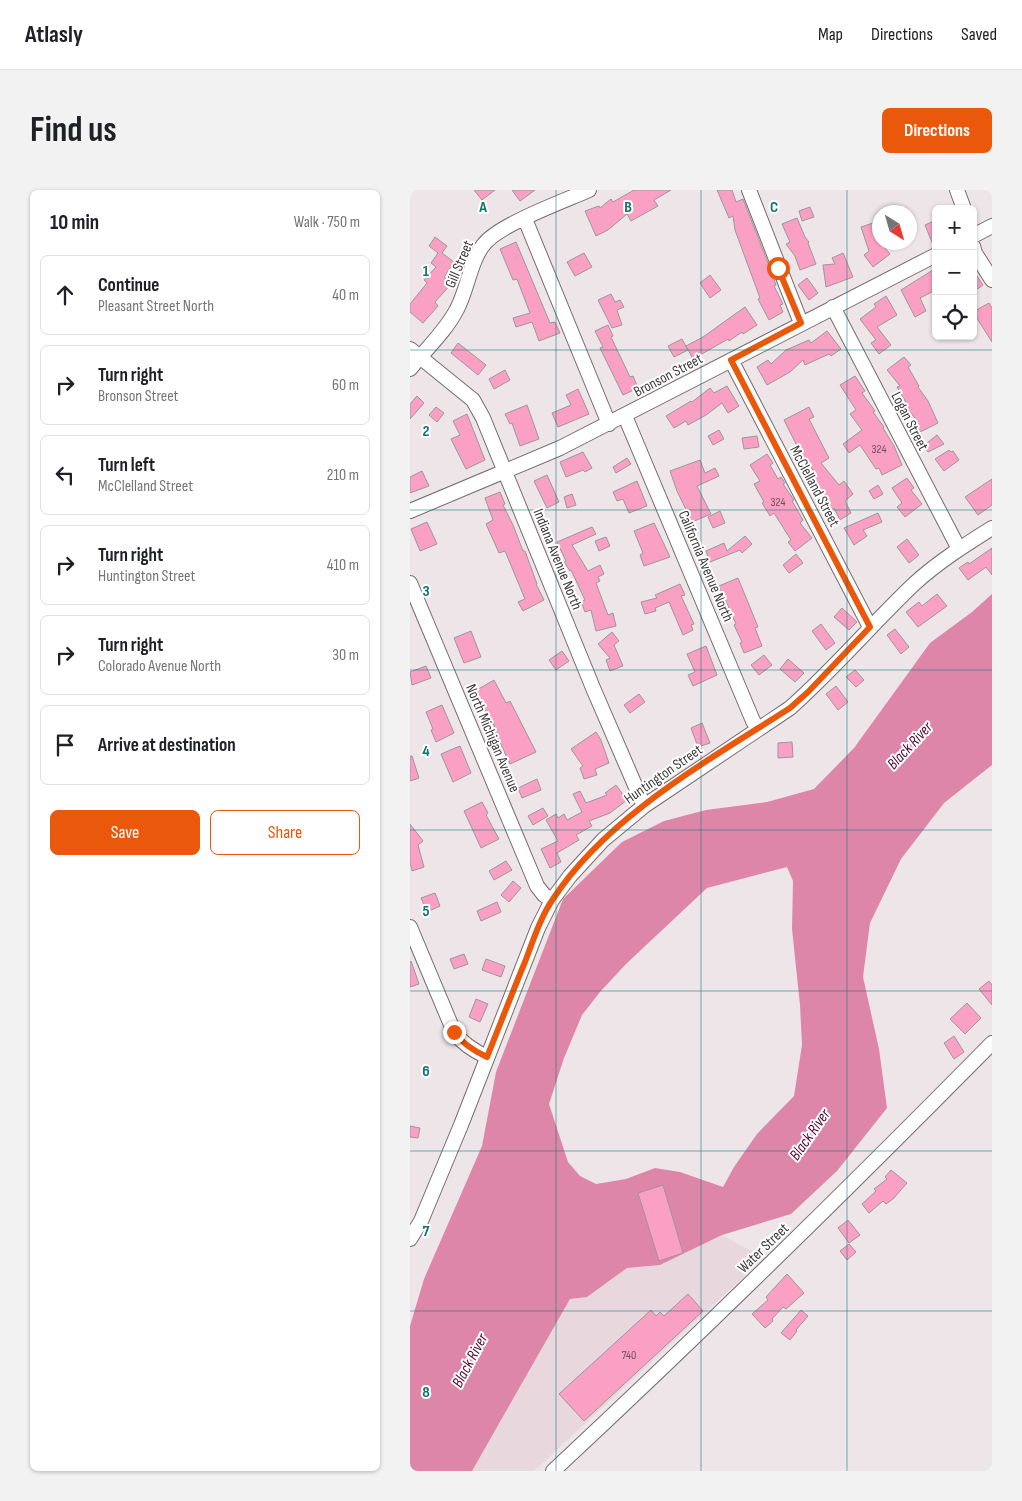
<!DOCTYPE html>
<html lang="en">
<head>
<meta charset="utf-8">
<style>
  body { margin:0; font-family:"Sofia Sans Condensed",sans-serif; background:#f2f2f2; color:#202124 }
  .controls { position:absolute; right:15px; top:15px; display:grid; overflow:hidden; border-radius:8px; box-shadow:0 1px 4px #0004 }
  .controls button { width:45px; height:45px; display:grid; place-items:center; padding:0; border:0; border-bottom:1px solid #e0e0e0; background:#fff; color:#202124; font:25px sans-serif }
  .compass { position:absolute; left:462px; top:15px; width:45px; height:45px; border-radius:50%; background:#fff; box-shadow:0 1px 4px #0004; rotate:143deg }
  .stop { position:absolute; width:15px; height:15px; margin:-11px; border:4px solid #ea580c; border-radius:50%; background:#fff }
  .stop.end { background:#ea580c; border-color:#fff; box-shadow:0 1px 5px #0008 }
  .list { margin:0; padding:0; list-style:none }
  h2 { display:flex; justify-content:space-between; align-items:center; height:65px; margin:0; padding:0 20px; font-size:21px }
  h2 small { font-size:16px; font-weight:400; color:#757577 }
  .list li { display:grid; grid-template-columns:32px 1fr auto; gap:15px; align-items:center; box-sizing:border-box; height:80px; margin:0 10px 10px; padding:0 10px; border:1px solid #e0e0e0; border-radius:8px }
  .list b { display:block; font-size:19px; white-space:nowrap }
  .list p { margin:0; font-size:16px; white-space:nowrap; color:#757577 }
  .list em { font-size:16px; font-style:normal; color:#757577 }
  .actions { display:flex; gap:10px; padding:15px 20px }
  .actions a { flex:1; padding:11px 0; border:1px solid #ea580c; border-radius:8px; text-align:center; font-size:18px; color:#ea580c }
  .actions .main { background:#ea580c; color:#fff }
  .icon { flex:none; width:28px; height:28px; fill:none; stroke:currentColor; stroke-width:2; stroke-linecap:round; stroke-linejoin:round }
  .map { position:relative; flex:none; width:582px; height:1281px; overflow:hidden; border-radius:8px }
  header { display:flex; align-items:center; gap:30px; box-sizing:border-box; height:70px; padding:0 25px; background:#fff; border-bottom:1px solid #e0e0e0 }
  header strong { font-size:24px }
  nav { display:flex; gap:28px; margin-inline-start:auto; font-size:18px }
  .intro { display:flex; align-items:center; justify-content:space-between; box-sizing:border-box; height:120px; padding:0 30px }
  h1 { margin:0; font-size:35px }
  .button { padding:12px 22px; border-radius:8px; background:#ea580c; color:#fff; font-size:18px; font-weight:700 }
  main { display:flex; gap:30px; padding:0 30px }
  aside { flex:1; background:#fff; border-radius:8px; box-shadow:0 1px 4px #0004 }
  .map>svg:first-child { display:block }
  .built { fill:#e8d7dd }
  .water { fill:#de86a8; fill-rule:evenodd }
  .building { fill:#faa0c2; stroke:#9e9698 }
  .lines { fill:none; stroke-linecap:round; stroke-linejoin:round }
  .minor-casing { stroke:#746c6f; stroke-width:16 }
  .minor { stroke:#fff; stroke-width:14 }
  .route { stroke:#ea580c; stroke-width:6 }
  .grid { fill:none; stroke:#0f766e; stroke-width:1; stroke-opacity:0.55 }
  .labels { text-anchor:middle; stroke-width:4; stroke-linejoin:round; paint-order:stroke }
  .number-label { font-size:12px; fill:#6c535c }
  .street-label { font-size:15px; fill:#3d393a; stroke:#fff }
  .water-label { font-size:16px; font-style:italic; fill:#560730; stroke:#fff }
  .grid-label { font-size:16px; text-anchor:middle; font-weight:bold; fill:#0f766e; stroke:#fff; stroke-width:4; stroke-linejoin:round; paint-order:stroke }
</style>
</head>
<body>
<header>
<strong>Atlasly</strong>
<nav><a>Map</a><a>Directions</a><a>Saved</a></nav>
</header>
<div class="intro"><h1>Find us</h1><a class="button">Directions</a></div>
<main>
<aside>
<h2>10 min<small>Walk · 750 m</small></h2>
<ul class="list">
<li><svg class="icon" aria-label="ahead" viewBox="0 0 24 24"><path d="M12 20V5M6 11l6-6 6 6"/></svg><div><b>Continue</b><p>Pleasant Street North</p></div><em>40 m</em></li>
<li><svg class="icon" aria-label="right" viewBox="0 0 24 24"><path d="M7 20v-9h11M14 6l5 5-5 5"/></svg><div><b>Turn right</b><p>Bronson Street</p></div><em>60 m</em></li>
<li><svg class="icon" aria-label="left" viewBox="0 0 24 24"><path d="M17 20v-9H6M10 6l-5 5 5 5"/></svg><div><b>Turn left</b><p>McClelland Street</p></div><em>210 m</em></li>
<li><svg class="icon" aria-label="right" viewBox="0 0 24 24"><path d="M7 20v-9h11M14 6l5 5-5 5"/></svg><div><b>Turn right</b><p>Huntington Street</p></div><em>410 m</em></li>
<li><svg class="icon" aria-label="right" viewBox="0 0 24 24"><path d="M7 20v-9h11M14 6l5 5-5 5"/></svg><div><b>Turn right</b><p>Colorado Avenue North</p></div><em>30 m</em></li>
<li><svg class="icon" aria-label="arrive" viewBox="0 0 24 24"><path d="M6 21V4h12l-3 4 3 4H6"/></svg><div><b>Arrive at destination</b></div></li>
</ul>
<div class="actions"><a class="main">Save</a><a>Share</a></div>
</aside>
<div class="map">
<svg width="582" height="1281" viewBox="0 0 582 1281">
  <rect width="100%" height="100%" fill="#eee5e8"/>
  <!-- built -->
  <path class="built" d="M312 1045 354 1068 124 1281H62L160 1109 177 1107 217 1078 250 1075Z"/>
  <!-- water -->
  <path class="water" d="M582 404V575L534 613 491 669 460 733 453 787 469 859 477 918 427 981 381 1024 312 1045 250 1075 217 1078 177 1107 160 1109 62 1281H0V1136L14 1089 72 956 86 882 153 709 212 652 254 631 296 620 357 612 404 599 444 558 520 453 562 422ZM377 677 383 691 382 739 390 815 392 855 384 906 347 944 324 977 313 997 270 982 245 978 216 989 186 994 170 986 158 972 139 914 154 868 172 825 190 802 216 774 297 698Z"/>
  <!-- building -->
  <path class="building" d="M64 0H85L72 10Z
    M102 0H125L110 11Z
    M224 0H261L244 10 248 16 221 31 217 24 198 40 186 46 175 21 189 16 190 18 201 9 203 12Z
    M307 0H322L326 12 333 9 358 73 366 95 364 96 373 114 370 115 373 122 359 130 348 109 350 108 325 40 323 26 319 28Z
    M400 17 404 27 392 31 389 21Z
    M387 28 395 47 399 52 398 53 406 74 390 80 385 66 376 54 380 52 372 34Z
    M526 30V56L524 57 515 35Z
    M466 32 470 43V52L480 64 463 77 454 65 459 61 451 37Z
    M25 47 37 56 32 63 44 72 34 87 42 93 25 112 28 116 13 133 0 122V114L17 93 14 90 26 77 21 73 28 63 19 56Z
    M106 52 140 133 145 132 150 143 129 151 122 132 106 137 103 128 120 123 107 89 103 90 90 59Z
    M174 63 182 77 165 86 157 72Z
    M433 63 443 87 416 97 413 75 425 74 422 68Z
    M523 80 526 85V100L510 108 516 121 505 127 491 100Z
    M563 80 573 95 563 102Z
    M300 85 311 100 300 108 290 93Z
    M397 88 408 103 399 110 388 95Z
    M201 104 205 112 210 110 214 117 207 120 212 135 202 138 188 110Z
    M476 106 487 125 467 137 481 155 469 164 461 153 466 150 450 129 466 117 464 114Z
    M579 113 582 118V152L563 122Z
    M335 117 347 135 333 144 332 142 319 151 318 149 283 169 276 156 293 147Z
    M198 135 203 146 201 147 220 187 223 186 228 198 213 205 190 158 193 157 185 141Z
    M417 141 431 159 421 166 419 164 395 175 393 170 380 182 357 195 347 177 358 170 361 174 376 160 399 150 401 153Z
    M272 149 278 160 264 167 258 156Z
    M48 153 76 175 68 185 41 163Z
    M494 167 501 175 498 177 509 196 508 197 518 211 528 233 510 242 506 233 508 232 496 217 498 216 487 197 490 196 477 180Z
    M95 180 100 190 84 199 79 189Z
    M445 186 455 201 452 203 465 221 463 222 474 237 473 238 484 256 492 275 472 285 469 278 466 279 450 255 439 263 433 254 452 240 440 224 446 220 430 195Z
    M317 196 329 216 318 223 312 213 296 225 278 235 276 231 264 238 256 226 281 211 282 212 300 198 304 203Z
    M168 199 179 224 148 237 142 223 161 215 156 205Z
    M7 206 14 213 0 229V214Z
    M117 215 129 249 110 256 102 233 100 234 95 224Z
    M26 217 34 223 27 232 19 225Z
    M399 217 404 227 399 229 419 268 411 273 429 295 434 291 443 304 435 311 441 323 430 330 424 318 422 320 413 307 415 305 402 290 407 286 389 260 374 230Z
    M57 224 75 270 56 279 41 249 50 245 43 231Z
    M309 240 314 249 303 255 298 246Z
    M527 245 534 254 518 262 513 256Z
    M347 246 349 257 334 259 332 248Z
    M539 260 541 262 543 261 549 270 534 281 525 269Z
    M173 262 182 278 175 282 173 280 156 287 150 272Z
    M357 264 363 273 360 275 368 289 371 287 375 293 373 294 384 310 382 311 393 330 390 333 402 348 385 361 378 352 381 350 364 323 360 326 352 313 354 312 344 294 350 291 340 275Z
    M217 268 221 274 206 283 203 277Z
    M290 270 295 283 305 278 309 286 287 296 301 324 282 332 267 301 260 281Z
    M12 281 19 296 0 303V287Z
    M137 285 149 312 137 318 124 291Z
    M497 288 504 298 501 300 512 314 495 327 487 317 492 313 482 298Z
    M582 289V315L568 325 555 307Z
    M227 291 237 316 219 323 213 309 207 311 203 302Z
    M468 295 473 304 464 309 459 301Z
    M90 302 95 314 93 315 103 335 113 361H115L127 394H126L134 410 113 421 108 412 115 409 95 361 89 363 76 334 83 330 75 308Z
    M162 304 166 315 157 318 154 307Z
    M310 321 315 333 303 338 298 327Z
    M468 323 472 332 453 340 457 346 444 355 434 338Z
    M17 332 27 354 10 361 1 339Z
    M244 333 260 367 234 376 230 365 233 363 224 341Z
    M182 337 186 344 162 355 178 381 190 375 194 384 188 387 190 391 186 393 198 425 203 423 206 436 186 441 181 420 175 422 171 412 175 410 161 380 160 381 154 372 156 371 147 352Z
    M335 346 342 354 332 363 330 360 300 372 296 361 314 353 317 361Z
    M196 347 200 356 189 361 185 351Z
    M497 349 509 365 499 373 487 357Z
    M582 358V385L576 377 558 390 549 378 558 372 559 374Z
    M386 364 393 373 379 383 373 375Z
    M328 388 348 437 345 438 352 456 334 463 330 453 332 452 324 435 326 434 309 396Z
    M270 394 275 405 271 406 284 434 281 435 283 440 273 445 259 412 245 418 246 421 235 424 231 412 247 408 245 405Z
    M527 404 537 416 508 437 496 422 509 412 512 416Z
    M432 418 447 432 439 440 424 427Z
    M411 434 425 453 416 460 402 441Z
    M485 439 499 457 491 464 477 445Z
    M61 441 71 467 54 473 44 448Z
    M202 442 209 451 204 455 213 476 200 481 196 470 200 468 188 454Z
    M296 456 307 485 283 496 278 485 285 482 277 464Z
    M152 461 159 471 146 480 139 470Z
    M354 465 362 475 349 485 341 475Z
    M378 469 394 483 385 492 370 479Z
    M16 476 21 488 2 495 0 482Z
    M445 480 454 490 446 497 436 487Z
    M84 490 96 513 100 511 126 562 100 574 85 542 87 541 65 501Z
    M426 496 438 512 428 520 416 504Z
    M229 504 235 512 220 523 214 515Z
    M32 515 44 543 26 552 21 540 23 539 16 522Z
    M292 533 300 553 288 557 281 538Z
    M186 542 191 550 199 573 185 579 187 585 174 589 170 578 173 576 161 559Z
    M382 552 383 567 368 568V553Z
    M50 556 61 583 43 592 31 564Z
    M0 566H2L9 588 0 591Z
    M127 589 131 600 112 608 108 598Z
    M206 595 217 610 200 623 179 631 182 636 166 645 169 650 147 663 151 672 140 678 131 659 148 651 136 630 146 624 148 628 154 624 157 630 172 622 163 604 170 601 176 613 197 605 195 603Z
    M72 612 78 623 76 625 89 649 71 658 54 621Z
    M133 618 138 626 123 635 118 626Z
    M0 634 13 651 8 655 14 677 2 681 0 672Z
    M96 671 102 680 84 690 79 681Z
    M103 691 111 698 99 712 91 705Z
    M25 703 30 716 17 722 11 708Z
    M87 712 91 722 71 731 67 721Z
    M54 764 58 774 44 779 40 769Z
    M76 769 95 776 91 787 72 780Z
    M1 771 9 794 0 797V772Z
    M579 791 582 795V815L569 799Z
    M66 809 78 814 70 832 59 827Z
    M557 813 571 828 555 844 540 829Z
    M544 846 554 862 544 869 534 853Z
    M0 936 10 938 8 948 0 947Z
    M481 980 497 993 483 1009 476 1014 473 1011 459 1023 452 1014 466 1001 464 999 477 989 475 987Z
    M253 995 273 1063 249 1071 228 1003Z
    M438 1030 450 1045 439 1053 428 1038Z
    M439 1054 446 1062 437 1070 430 1061Z
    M377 1084 394 1103 376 1119 373 1117 362 1129 363 1131 355 1138 342 1124 358 1110 356 1107Z
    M278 1104 293 1121 174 1231 149 1204 241 1120 246 1126 250 1122 254 1126Z
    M391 1120 398 1126 386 1140 387 1141 380 1150 371 1143Z"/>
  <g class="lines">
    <defs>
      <path id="minor" d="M339 0 391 133
        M547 0 554 19
        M115 29 199 234
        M563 46 582 36
        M563 56 565 63 582 90
        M423 117 549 359
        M0 159 63 210 73 228 183 498 234 616
        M321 170 460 437
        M0 179C15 160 36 141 47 119 57 101 61 68 75 53 91 34 154 11 179 0
        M215 226 343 531 348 539
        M0 321 150 258 526 65
        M0 393 127 696 134 705 142 710
        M0 737 44 842C52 853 64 861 77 867
        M0 1049 11 1031 51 935 128 738 142 710 160 686 193 650 234 616 380 518C424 479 462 434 504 394 528 372 555 355 582 338
        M143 1281C292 1142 438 999 582 853"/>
    </defs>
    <!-- minor casing -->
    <use href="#minor" class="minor-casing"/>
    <!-- minor -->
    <use href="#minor" class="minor"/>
  </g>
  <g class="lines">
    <!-- route -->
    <path class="route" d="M44 842C52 853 64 861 77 867 90 835 102 803 115 772 123 751 130 728 143 709 196 627 299 570 380 518L398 502 460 437 321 170 391 133 368 78"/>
  </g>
  <!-- grid -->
  <path class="grid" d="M146 0V1281M291 0V1281M437 0V1281M0 160H582M0 320H582M0 480H582M0 640H582M0 801H582M0 961H582M0 1121H582"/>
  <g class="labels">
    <!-- number labels -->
    <g class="number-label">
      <text x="469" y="263">324</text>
      <text x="368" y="316">324</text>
      <text x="219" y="1169">740</text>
    </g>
    <!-- street labels -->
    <g class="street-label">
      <text transform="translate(49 74) rotate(-67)" y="5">Gill Street</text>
      <text transform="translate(258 185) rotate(-28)" y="5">Bronson Street</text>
      <text transform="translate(500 231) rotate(63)" y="5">Logan Street</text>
      <text transform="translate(405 296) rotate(62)" y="5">McClelland Street</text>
      <text transform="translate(148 369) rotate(68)" y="5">Indiana Avenue North</text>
      <text transform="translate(296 376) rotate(67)" y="5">California Avenue North</text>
      <text transform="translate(83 548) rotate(67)" y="5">North Michigan Avenue</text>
      <text transform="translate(253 584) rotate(-35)" y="5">Huntington Street</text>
      <text transform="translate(353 1058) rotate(-44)" y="5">Water Street</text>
    </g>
    <!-- water labels -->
    <g class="water-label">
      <text transform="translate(499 555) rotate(-47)" y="6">Black River</text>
      <text transform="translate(399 944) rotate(-55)" y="6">Black River</text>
      <text transform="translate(59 1170) rotate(-62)" y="6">Black River</text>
    </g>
  </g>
  <g class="grid-label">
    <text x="73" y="22">A</text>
    <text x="218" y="22">B</text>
    <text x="364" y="22">C</text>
    <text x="16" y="86">1</text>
    <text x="16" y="246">2</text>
    <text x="16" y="406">3</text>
    <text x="16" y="566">4</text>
    <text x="16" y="726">5</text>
    <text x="16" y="886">6</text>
    <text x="16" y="1046">7</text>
    <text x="16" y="1207">8</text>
  </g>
</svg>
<div class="controls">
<button>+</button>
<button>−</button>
<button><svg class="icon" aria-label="locate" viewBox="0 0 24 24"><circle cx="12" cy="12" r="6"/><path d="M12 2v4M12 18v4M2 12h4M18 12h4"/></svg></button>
</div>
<svg class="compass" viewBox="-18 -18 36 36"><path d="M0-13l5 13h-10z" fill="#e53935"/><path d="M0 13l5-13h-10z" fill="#757577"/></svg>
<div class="stop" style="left:368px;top:78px"></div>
<div class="stop end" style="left:44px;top:842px"></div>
</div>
</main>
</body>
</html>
